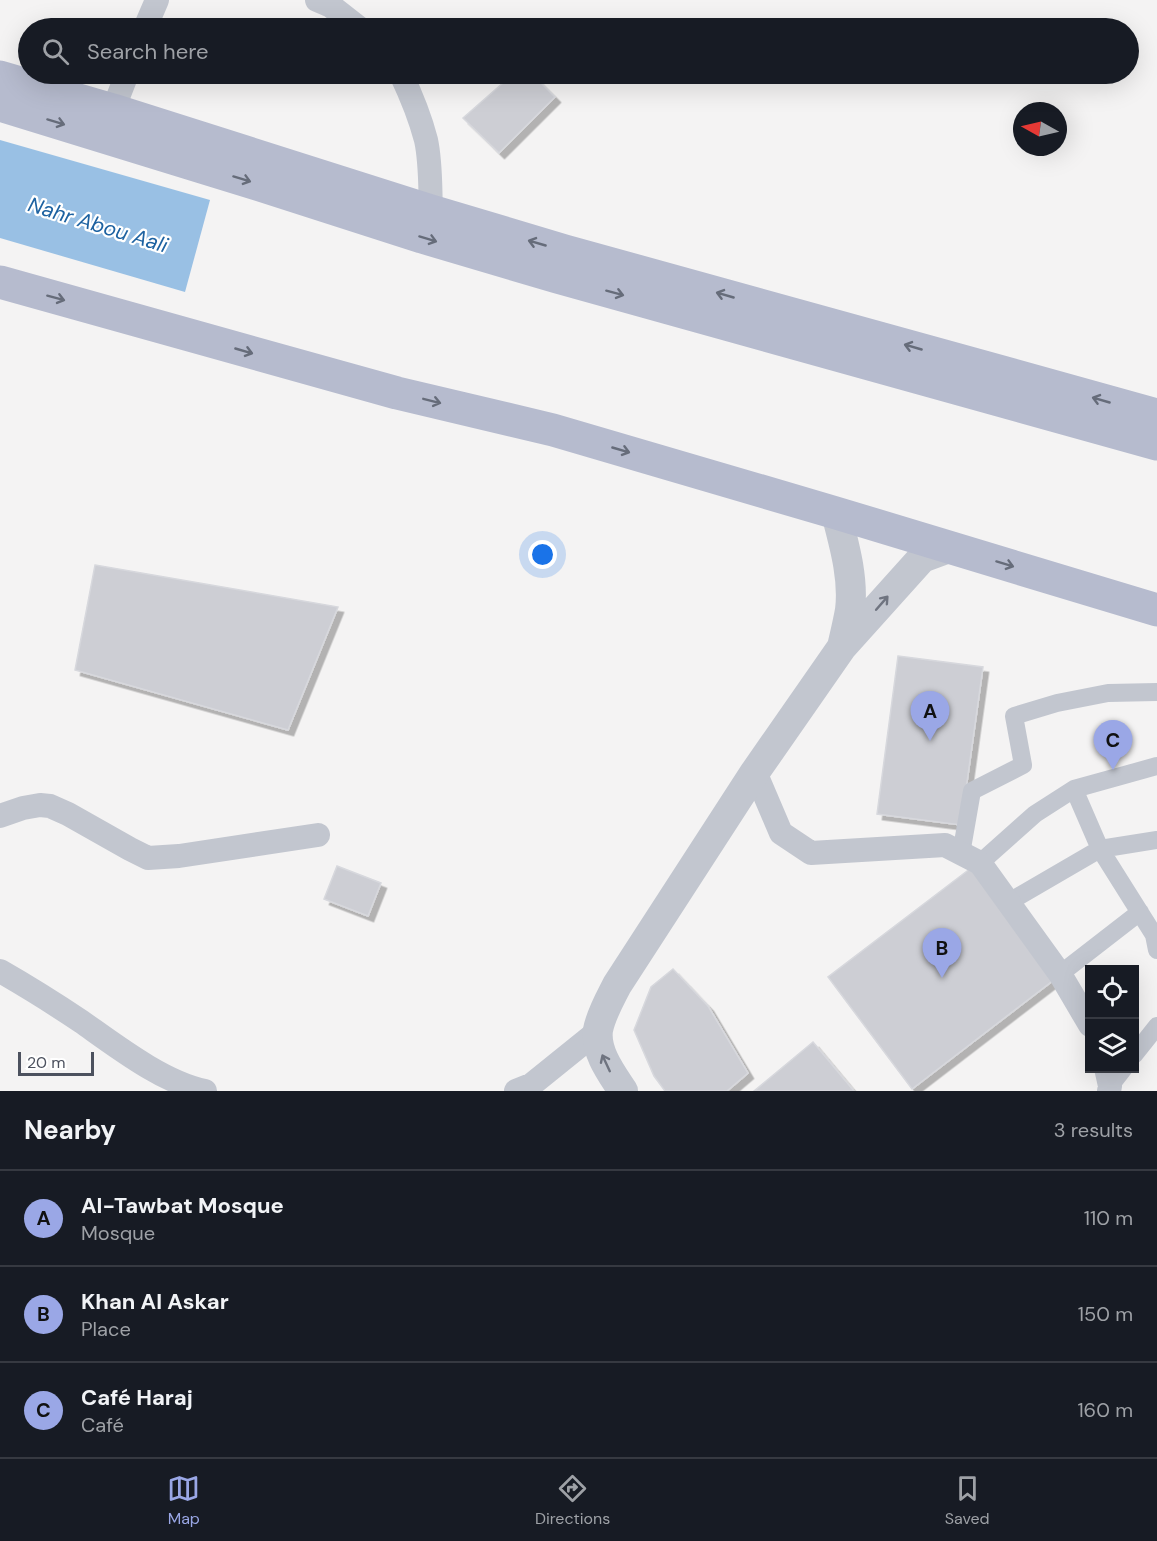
<!DOCTYPE html>
<html lang="en">
<head>
<meta charset="utf-8">
<style>
  body { margin:0; font-family:"DM Sans",sans-serif; background:#242831; color:#f1f3f6 }
  .controls { position:absolute; right:18px; bottom:18px; display:grid; overflow:hidden; border-radius:0px; box-shadow:0 6px 24px #0002 }
  .controls button { width:54px; height:54px; display:grid; place-items:center; padding:0; border:0; border-bottom:2px solid #363941; background:#171b24; color:#f1f3f6; font:30px sans-serif }
  .compass { position:absolute; left:1013px; top:102px; width:54px; height:54px; border-radius:50%; background:#171b24; box-shadow:0 6px 24px #0002; rotate:278deg }
  .scale { position:absolute; left:18px; bottom:15px; width:76px; box-sizing:border-box; padding-left:6px; border:3px solid #4c515e; border-top:0; font-size:16px; line-height:21px; white-space:nowrap; color:#4c515e; -webkit-text-stroke:4px #fff; paint-order:stroke }
  .you { position:absolute; left:543px; top:555px; width:21px; height:21px; margin:-15px; border:4px solid #fff; border-radius:50%; background:#1a73e8; box-shadow:0 0 0 9px #1a73e833 }
  .badge { display:grid; place-items:center; width:39px; height:39px; border-radius:50%; background:#9aa7e6; color:#111; font-size:20px; font-weight:700 }
  .pin { position:absolute; translate:-50% -50px; filter:drop-shadow(0 2px 3px #0008) }
  .pin::after { content:''; position:absolute; top:32px; width:21px; height:18px; background:inherit; clip-path:polygon(0 0,100% 0,50% 100%) }
  .list { margin:0; padding:0; list-style:none }
  h2 { display:flex; justify-content:space-between; align-items:center; height:78px; margin:0; padding:0 24px; font-size:26px }
  h2 small { font-size:20px; font-weight:400; color:#9ea1a6 }
  .list li { display:grid; grid-template-columns:39px 1fr auto; gap:18px; align-items:center; box-sizing:border-box; height:96px; padding:0 24px; border-top:2px solid #363941 }
  .list b { display:block; font-size:22px; white-space:nowrap }
  .list p { margin:0; font-size:20px; white-space:nowrap; color:#9ea1a6 }
  .list em { font-size:20px; font-style:normal; color:#9ea1a6 }
  .icon { flex:none; width:33px; height:33px; fill:none; stroke:currentColor; stroke-width:2; stroke-linecap:round; stroke-linejoin:round }
  .map { position:relative; flex:none; width:1157px; height:1091px; overflow:hidden }
  .search { position:absolute; background:#171b24; box-shadow:0 6px 24px #0002; left:18px; right:18px; top:18px; height:66px; display:flex; align-items:center; gap:15px; box-sizing:border-box; padding:0 21px; border-radius:33px; color:#9ea1a6; font-size:22px }
  .sheet { height:366px; background:#171b24 }
  nav { display:flex; justify-content:space-around; align-items:center; box-sizing:border-box; height:84px; border-top:2px solid #363941; background:#171b24; font-size:16px; color:#9ea1a6 }
  nav a { display:grid; justify-items:center; gap:3px }
  nav .on { color:#9aa7e6 }
  .map>svg:first-child { display:block }
  .water { fill:#99c0e4 }
  .building { fill:#cdced4; stroke:#d7d8dd; stroke-width:1.5; filter:url(#shadow) }
  .lines { fill:none; stroke-linecap:round; stroke-linejoin:round }
  .pedestrian { stroke:#c2c6cf; stroke-width:18 }
  .minor { stroke:#c2c6cf; stroke-width:24 }
  .tertiary { stroke:#c2c6cf; stroke-width:30 }
  .primary { stroke:#b6bbce; stroke-width:33 }
  .oneway { stroke:#666c7a }
  .oneway2 { stroke:#6f7480 }
  .labels { text-anchor:middle; stroke-width:4.5; stroke-linejoin:round; paint-order:stroke }
  .water-label { font-size:21px; font-style:italic; fill:#1d62a1; stroke:#fff }
</style>
</head>
<body>
<div class="map">
<svg width="1157" height="1091" viewBox="0 0 1157 1091">
  <defs>
    <filter id="shadow"><feDropShadow dx="5.5" dy="5.5" stdDeviation="0" flood-color="#0004"/></filter>
  </defs>
  <rect width="100%" height="100%" fill="#f4f3f3"/>
  <!-- water -->
  <path class="water" d="M0 140 210 200 185 292 0 238Z"/>
  <!-- building -->
  <path class="building" d="M513 74H532L555 97 499 153 463 118Z
    M95 565 338 607 288 730 75 670Z
    M898 656 983 667 961 825 877 814Z
    M337 866 381 883 368 916 324 899Z
    M971 868 1055 979 912 1089 828 977Z
    M673 969 708 1006 748 1073 727 1091H665L654 1076 634 1030 651 987Z
    M813 1042 854 1091H754Z"/>
  <g class="lines">
    <!-- pedestrian -->
    <path class="pedestrian" d="M1074 789 1100 849 1154 935 1157 950
      M961 854 972 791 1023 765 1014 716 1057 703 1108 693 1157 692
      M980 863 1035 814 1074 789 1157 766
      M1009 902 1100 849 1157 840
      M1060 974 1140 912
      M1134 1055 1157 1026
      M1110 1086 1124 1068"/>
    <!-- minor -->
    <path class="minor" d="M317 0 331 6 359 28
      M145 28 157 0
      M401 74C411 95 420 117 426 140 431 163 430 188 431 211
      M113 110 127 74
      M755 772 781 833 811 853 945 845 980 863 1060 974 1090 1025
      M0 816 23 808 40 805 50 806 68 814 130 849 148 858 179 856 318 835
      M0 971C28 987 55 1004 82 1022 116 1046 164 1083 205 1091
      M1106 1068 1110 1086 1109 1091
      M516 1091 531 1085 598 1031"/>
    <!-- tertiary -->
    <path class="tertiary" d="M836 513C844 544 854 578 850 610 848 622 845 634 842 647
      M623 1091C612 1074 595 1052 598 1030 601 1014 610 999 617 985L755 772 842 647 922 558 949 548"/>
    <!-- primary -->
    <path class="primary" d="M0 77 113 110 431 211 565 251 1157 415
      M0 105 260 185 422 237 557 277 1157 444
      M0 282 397 393 553 430 836 513 1157 610"/>
  </g>
  <!-- one-way arrows -->
  <defs><path id="oneway-shaft" d="M-6 0H5M1.5-3L5.5 0L1.5 3" fill="none" stroke-width="1.6" stroke-linecap="round" stroke-linejoin="round" transform="scale(1.5)"/></defs>
  <g class="oneway">
    <use href="#oneway-shaft" transform="translate(56 122) rotate(17)"/>
    <use href="#oneway-shaft" transform="translate(242 179) rotate(17)"/>
    <use href="#oneway-shaft" transform="translate(428 239) rotate(17)"/>
    <use href="#oneway-shaft" transform="translate(537 243) rotate(-164)"/>
    <use href="#oneway-shaft" transform="translate(615 293) rotate(15)"/>
    <use href="#oneway-shaft" transform="translate(725 295) rotate(-164)"/>
    <use href="#oneway-shaft" transform="translate(56 298) rotate(15)"/>
    <use href="#oneway-shaft" transform="translate(913 347) rotate(-164)"/>
    <use href="#oneway-shaft" transform="translate(244 351) rotate(16)"/>
    <use href="#oneway-shaft" transform="translate(1101 400) rotate(-164)"/>
    <use href="#oneway-shaft" transform="translate(432 401) rotate(14)"/>
    <use href="#oneway-shaft" transform="translate(621 450) rotate(16)"/>
    <use href="#oneway-shaft" transform="translate(1005 564) rotate(17)"/>
  </g>
  <g class="oneway2">
    <use href="#oneway-shaft" transform="translate(882 603) rotate(-49)"/>
    <use href="#oneway-shaft" transform="translate(606 1063) rotate(-115)"/>
  </g>
  <g class="labels">
    <!-- water labels -->
    <g class="water-label">
      <text transform="translate(98 225) rotate(17)" y="7">Nahr Abou Aali</text>
    </g>
  </g>
</svg>
<div class="controls">
<button><svg class="icon" aria-label="locate" viewBox="0 0 24 24"><circle cx="12" cy="12" r="6"/><path d="M12 2v4M12 18v4M2 12h4M18 12h4"/></svg></button>
<button><svg class="icon" aria-label="layers" viewBox="0 0 24 24"><path d="M12 4l9 5-9 5-9-5zM3 14l9 5 9-5"/></svg></button>
</div>
<svg class="compass" viewBox="-18 -18 36 36"><path d="M0-13l5 13h-10z" fill="#e53935"/><path d="M0 13l5-13h-10z" fill="#9ea1a6"/></svg>
<div class="scale">20 m</div>
<div class="you"></div>
<div class="pin badge" style="left:930px;top:741px">A</div>
<div class="pin badge" style="left:942px;top:978px">B</div>
<div class="pin badge" style="left:1113px;top:770px">C</div>
<div class="search"><svg class="icon" aria-label="search" viewBox="0 0 24 24"><circle cx="10" cy="10" r="6"/><path d="M15 15l6 6"/></svg>Search here</div>
</div>
<section class="sheet">
<h2>Nearby<small>3 results</small></h2>
<ul class="list">
<li><span class="badge">A</span><div><b>Al-Tawbat Mosque</b><p>Mosque</p></div><em>110 m</em></li>
<li><span class="badge">B</span><div><b>Khan Al Askar</b><p>Place</p></div><em>150 m</em></li>
<li><span class="badge">C</span><div><b>Café Haraj</b><p>Café</p></div><em>160 m</em></li>
</ul>
</section>
<nav>
<a class="on"><svg class="icon" aria-label="map" viewBox="0 0 24 24"><path d="M3 6l6-2 6 2 6-2v14l-6 2-6-2-6 2zM9 4v14M15 6v14"/></svg>Map</a>
<a><svg class="icon" aria-label="directions" viewBox="0 0 24 24"><path d="M12 3l9 9-9 9-9-9zM9 14v-3h6M13 9l2 2-2 2"/></svg>Directions</a>
<a><svg class="icon" aria-label="saved" viewBox="0 0 24 24"><path d="M7 4h10v16l-5-4-5 4z"/></svg>Saved</a>
</nav>
</body>
</html>
